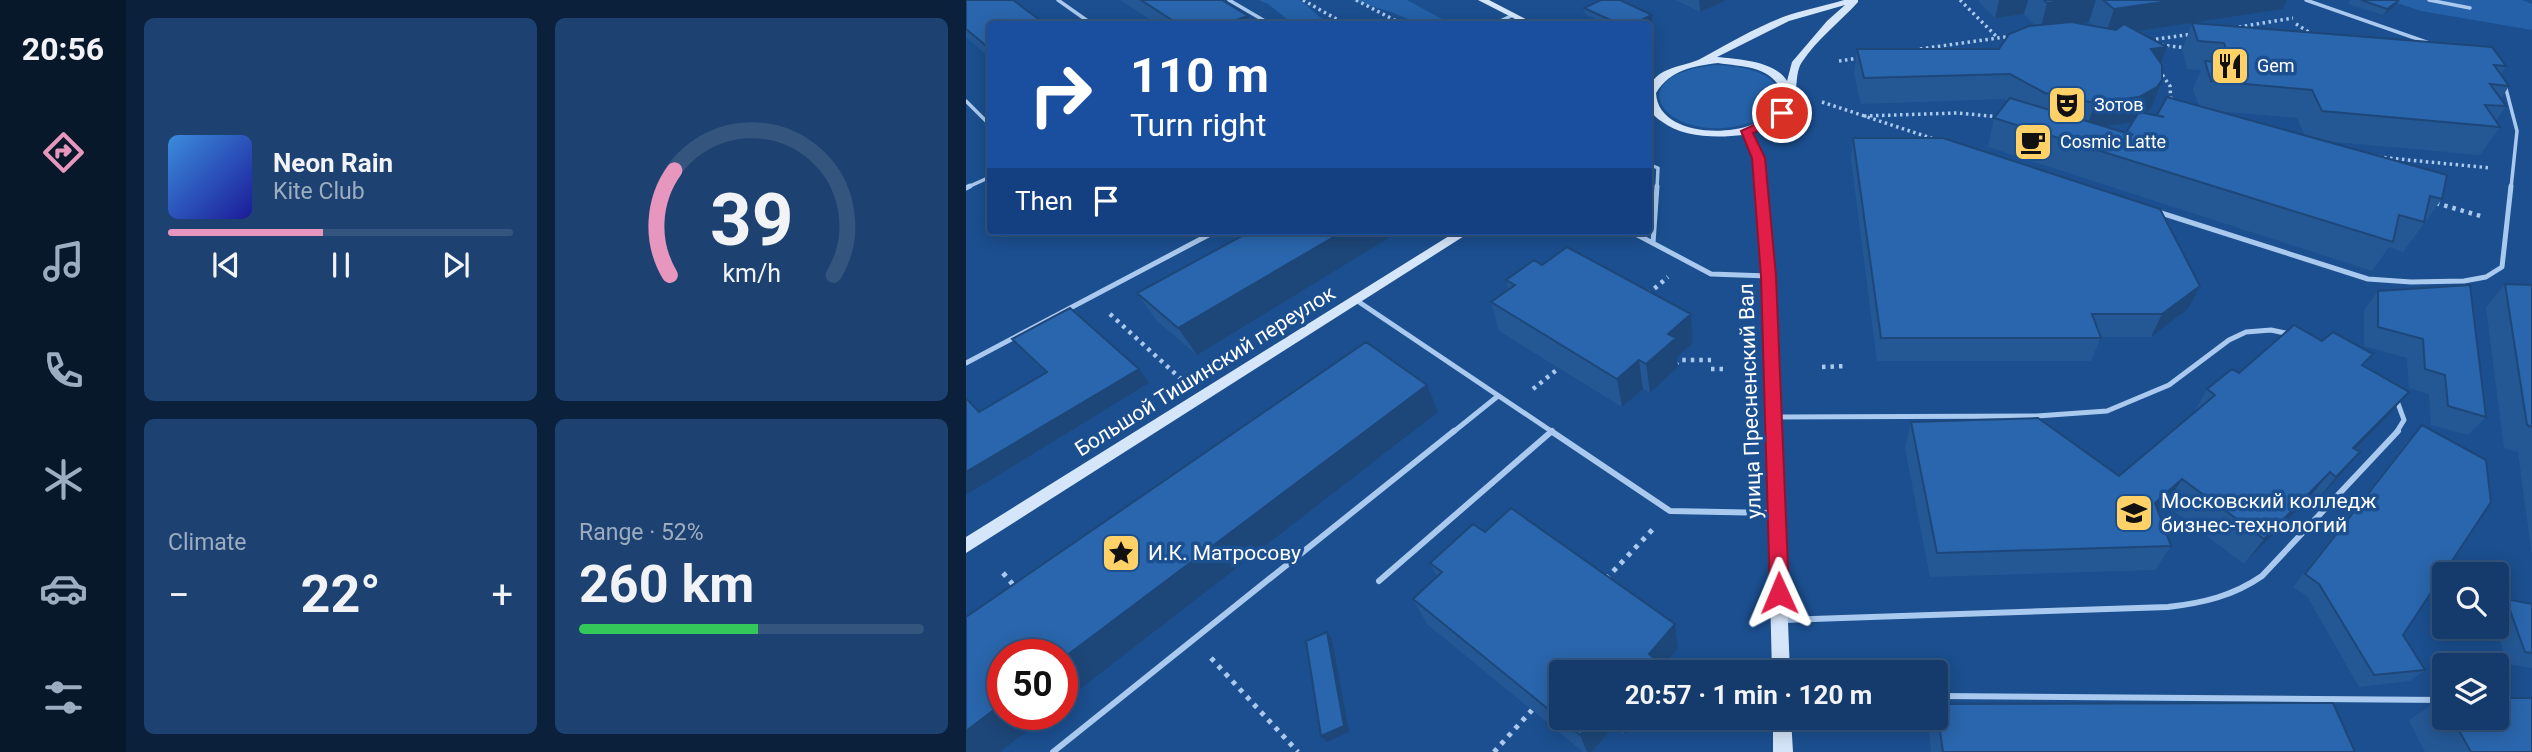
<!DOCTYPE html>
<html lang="en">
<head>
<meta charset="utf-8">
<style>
  :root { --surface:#143b6b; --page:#1d4271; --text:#f1f3f6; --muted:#9dadc1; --line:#33557e; --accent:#e797bd }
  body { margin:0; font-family:Roboto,sans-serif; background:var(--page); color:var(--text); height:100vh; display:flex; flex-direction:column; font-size:26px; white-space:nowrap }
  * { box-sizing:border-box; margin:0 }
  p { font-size:23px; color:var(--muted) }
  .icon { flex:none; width:38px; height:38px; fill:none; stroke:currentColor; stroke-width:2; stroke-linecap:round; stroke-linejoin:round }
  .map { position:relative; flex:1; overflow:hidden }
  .panel { display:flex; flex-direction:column; gap:18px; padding:18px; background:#0b203b; width:840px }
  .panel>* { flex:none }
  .guide { position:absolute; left:21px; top:21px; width:665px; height:214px; border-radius:7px; box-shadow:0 4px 18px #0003,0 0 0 2px var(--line); background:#1a4fa0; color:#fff; overflow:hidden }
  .tools { position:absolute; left:1466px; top:562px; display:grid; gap:14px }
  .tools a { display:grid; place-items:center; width:77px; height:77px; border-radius:7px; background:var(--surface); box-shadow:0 4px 18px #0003,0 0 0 2px var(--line); font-size:35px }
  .speed { position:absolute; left:21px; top:639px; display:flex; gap:14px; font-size:35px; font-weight:700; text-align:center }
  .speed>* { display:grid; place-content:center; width:91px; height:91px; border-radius:50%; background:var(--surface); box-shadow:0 4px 18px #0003,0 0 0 2px var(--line); line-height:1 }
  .speed .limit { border:10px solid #d22; background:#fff; color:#111 }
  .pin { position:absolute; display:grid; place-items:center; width:60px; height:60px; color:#fff; margin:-30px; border:4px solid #fff; border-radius:50%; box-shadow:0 2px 7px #0007 }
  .me { position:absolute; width:77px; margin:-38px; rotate:359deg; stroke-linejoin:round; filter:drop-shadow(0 0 5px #0008) }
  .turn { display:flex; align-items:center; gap:24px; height:147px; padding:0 28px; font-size:32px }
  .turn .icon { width:91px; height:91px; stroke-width:2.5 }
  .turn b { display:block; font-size:49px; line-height:60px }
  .then { display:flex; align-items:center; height:66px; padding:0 28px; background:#0003; gap:14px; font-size:26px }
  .big { font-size:52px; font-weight:700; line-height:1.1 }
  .panel .widget { flex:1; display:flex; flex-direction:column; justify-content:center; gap:10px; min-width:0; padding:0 24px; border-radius:10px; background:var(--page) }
  .panel .dial { align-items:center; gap:0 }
  .dial svg { height:182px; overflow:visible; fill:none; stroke:var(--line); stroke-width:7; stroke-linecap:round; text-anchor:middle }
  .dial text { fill:var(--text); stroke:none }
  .song { display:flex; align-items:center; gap:21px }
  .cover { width:84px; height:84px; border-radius:10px; background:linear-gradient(135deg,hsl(210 70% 55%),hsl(240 70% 35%)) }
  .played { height:7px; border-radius:4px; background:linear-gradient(90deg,var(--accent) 45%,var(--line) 45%) }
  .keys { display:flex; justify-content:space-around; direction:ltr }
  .heat { display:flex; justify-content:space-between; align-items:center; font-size:38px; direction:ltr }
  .charge { height:10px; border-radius:5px; background:linear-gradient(90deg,#34c759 52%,var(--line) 0) }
  .panel .tiles { flex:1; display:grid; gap:18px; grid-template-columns:repeat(2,1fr) }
  .trip { position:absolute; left:583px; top:660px; width:399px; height:70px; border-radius:7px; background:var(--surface); box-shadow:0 4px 18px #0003,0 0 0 2px var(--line); font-weight:700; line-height:70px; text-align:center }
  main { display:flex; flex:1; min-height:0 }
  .tab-bar { display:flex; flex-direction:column; width:126px; justify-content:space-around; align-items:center; background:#08182b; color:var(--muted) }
  .tab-bar .icon { width:49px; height:49px }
  .tab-bar .selected { color:var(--accent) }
  .tab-bar b { font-size:32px; color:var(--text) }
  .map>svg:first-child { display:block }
  .green { fill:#2461a8 }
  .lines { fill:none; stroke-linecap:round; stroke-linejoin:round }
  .path-far2 { stroke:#a9c9ee; stroke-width:3.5; stroke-dasharray:2.5 3.5; stroke-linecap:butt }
  .path-far1 { stroke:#a9c9ee; stroke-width:4.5; stroke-dasharray:3.5 5; stroke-linecap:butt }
  .path { stroke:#a9c9ee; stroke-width:5; stroke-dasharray:4.5 6; stroke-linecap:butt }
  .lane-far2 { stroke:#a9c9ee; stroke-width:3.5 }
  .lane-far1 { stroke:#a9c9ee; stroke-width:5 }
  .lane { stroke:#a9c9ee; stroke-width:6 }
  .secondary { fill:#d6e6fa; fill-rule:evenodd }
  .wall { fill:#245895; fill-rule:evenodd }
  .shaded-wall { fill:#1d4779 }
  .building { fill:#2a66ad; stroke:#1d4779; stroke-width:2 }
  .route { fill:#e11d48; stroke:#92132f; stroke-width:2 }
  .labels { text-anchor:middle; stroke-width:7; stroke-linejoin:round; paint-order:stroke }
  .far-poi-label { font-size:18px; fill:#fff; stroke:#1b4f8f; text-anchor:start }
  .street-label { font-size:21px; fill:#fff; stroke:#1b4f8f }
  .poi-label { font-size:21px; fill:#fff; stroke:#1b4f8f; text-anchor:start }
</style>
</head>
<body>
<main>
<nav class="tab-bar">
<b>20:56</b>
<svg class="icon selected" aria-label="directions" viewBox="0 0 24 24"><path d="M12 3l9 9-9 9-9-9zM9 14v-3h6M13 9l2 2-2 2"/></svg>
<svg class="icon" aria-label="music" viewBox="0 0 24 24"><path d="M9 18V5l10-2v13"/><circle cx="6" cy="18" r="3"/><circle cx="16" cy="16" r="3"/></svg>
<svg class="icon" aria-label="phone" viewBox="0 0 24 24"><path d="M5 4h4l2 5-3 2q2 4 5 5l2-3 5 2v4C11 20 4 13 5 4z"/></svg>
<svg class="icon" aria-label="climate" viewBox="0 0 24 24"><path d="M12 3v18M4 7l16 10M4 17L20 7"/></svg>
<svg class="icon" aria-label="car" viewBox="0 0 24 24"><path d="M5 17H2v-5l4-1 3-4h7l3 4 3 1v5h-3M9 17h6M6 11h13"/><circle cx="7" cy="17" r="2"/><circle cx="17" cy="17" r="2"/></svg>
<svg class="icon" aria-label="filters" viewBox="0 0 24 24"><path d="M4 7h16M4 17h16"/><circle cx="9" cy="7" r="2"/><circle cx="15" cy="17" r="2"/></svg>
</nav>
<section class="panel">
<div class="tiles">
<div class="widget">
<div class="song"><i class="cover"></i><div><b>Neon Rain</b><p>Kite Club</p></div></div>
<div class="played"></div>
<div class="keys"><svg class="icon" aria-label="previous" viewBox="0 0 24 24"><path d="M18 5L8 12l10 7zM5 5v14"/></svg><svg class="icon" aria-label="pause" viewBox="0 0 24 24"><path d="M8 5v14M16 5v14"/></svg><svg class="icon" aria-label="next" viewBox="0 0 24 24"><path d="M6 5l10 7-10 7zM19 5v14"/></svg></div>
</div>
<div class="widget dial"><svg viewBox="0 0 100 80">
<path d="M14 69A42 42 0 1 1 86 69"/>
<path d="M14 69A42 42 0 0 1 16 23" stroke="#e797bd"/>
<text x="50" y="56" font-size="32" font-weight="700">39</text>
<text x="50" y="72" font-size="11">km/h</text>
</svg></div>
<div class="widget"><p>Climate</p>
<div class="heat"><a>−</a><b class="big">22°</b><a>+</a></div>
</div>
<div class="widget"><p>Range · 52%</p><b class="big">260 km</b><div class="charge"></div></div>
</div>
</section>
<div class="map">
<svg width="1566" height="752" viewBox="0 0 1566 752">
  <rect width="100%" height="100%" fill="#1b4f8f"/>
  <!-- green -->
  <path class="green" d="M293,0H334L362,24H327L302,4Z
    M386,0H441L485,24H454L425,12Z
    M1422,0H1556L1566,4V30L1455,11Z
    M751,65C770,66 820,71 811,101C808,113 794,120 783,123C703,148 645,75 751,65Z"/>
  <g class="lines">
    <!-- path-far2 -->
    <path class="path-far2" d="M337,0L379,24
      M390,0L436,24
      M994,0L1031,37
      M1330,24L1346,34
      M1267,28L1327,18
      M1184,40L1227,34
      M1195,45L1221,48
      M954,49L1046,36
      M873,61L893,58
      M1193,70L1204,86L1205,102
      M856,102L968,139
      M898,116L991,113L1035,117
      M1412,157L1525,168"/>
    <!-- path-far1 -->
    <path class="path-far1" d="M1470,203L1518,217
      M682,294L702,277
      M144,314L215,379
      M709,364L715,360H745
      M856,367L881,366
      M745,369H757
      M567,389L593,368"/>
    <!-- path -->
    <path class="path" d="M37,573L50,588
      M640,579L687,529
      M245,658L332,752
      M701,672L732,670
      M528,752L566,710"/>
    <!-- lane-far2 -->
    <path class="lane-far2" d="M92,0L126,24
      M263,0L304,24
      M1340,0L1463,43
      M1463,0L1504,8
      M528,24L547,15
      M1539,85L1551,131L1545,188
      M0,101L24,125
      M682,164L692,168L691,188
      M0,188L24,177"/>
    <!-- lane-far1 -->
    <path class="lane-far1" d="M0,188L4,186
      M1192,212L1402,279L1445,282L1498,281L1520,277L1536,267L1545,186
      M664,231L745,274L802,276
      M687,243L691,186
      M390,300L588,433
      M0,363L250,231
      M1430,398L1438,420L1430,433
      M808,417L1071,416L1141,411L1203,385L1263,340L1280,332L1305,330L1324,334
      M486,433L532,396
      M584,433L586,431"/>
    <!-- lane -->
    <path class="lane" d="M585,431L704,511L806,513
      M413,581L586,431
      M817,620L1202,607C1237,603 1267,596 1296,576L1432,431
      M970,696L1479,700
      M87,752L488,431"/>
    <!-- secondary -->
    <path class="secondary" d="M512,0H523L569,24H559Z
      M878,0H892V2C874,22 851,39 836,62C831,69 831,80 830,89C826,112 807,124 786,132L798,157L808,276L824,672H806L796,276L788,157L777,135C751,138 717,138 695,121C687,116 682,109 682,99C682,65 716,69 736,58C761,44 789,28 817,17C836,10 858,6 878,0ZM879,5L861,21L826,62L821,81C809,61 772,59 751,57L823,21ZM752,63C779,67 805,66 817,93C816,98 814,105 811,108C788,140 692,141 690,93C704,70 727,66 752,63Z
      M491,231H506L0,553V537Z
      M807,718H825L827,752H807Z"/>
  </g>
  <!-- wall -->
  <path class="wall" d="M0,0L24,24V58L0,37Z
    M154,0H256L282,16L285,24H191Z
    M709,0H761L734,12Z
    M1013,0H1321L1317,9L1171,31L1195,63L1186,106L1181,113L1190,115L1233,106L1227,89L1235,70L1221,69L1216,50L1226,23L1540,66L1535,75L1543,86L1535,99L1540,106L1530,121L1534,127L1514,155L1358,141L1476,199L1437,252L1423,247L1406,271L1022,147L1028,118L1042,102L1038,99L895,104L888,74L891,49H1033L1069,25L1058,14L1029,18L1013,2ZM1123,22L1128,26L1115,24ZM1250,111L1331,118L1339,136ZM1167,121L1160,133L1139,127L1164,123Z
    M1384,0H1430L1432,1L1428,7L1417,15L1382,4Z
    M618,8L686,15V22L681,24H640L619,14Z
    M887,138L1222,309L1185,337H1135L1125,361H911L885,160Z
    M285,231L231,355L190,320L171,293Z
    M576,265L725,314L727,343L711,357L712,367L684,393L677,389L656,407L533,331L525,302L542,289L540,280Z
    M1539,284L1566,285V556L1552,452L1538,448L1520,307Z
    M1504,285L1520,417L1502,435L1465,425L1463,394L1443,388L1441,358L1398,346V310L1412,291Z
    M46,339L183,383L0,495V397L13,411L80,373L59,353Z
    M1356,341L1407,354L1398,366L1443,392L1420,418L1390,450L1394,452L1372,478L1349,502L1343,498L1278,564L1200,505L1192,512L1205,546L1189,570L964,577L939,448L945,422L1153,476L1228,413L1241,389L1273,373Z
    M1456,425L1437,635L1459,670L1444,681L1393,687L1341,596L1327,587L1444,438Z
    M519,532L712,648L696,668L697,672H595V718H674L659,735L648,726L626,752H617L461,624L447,599L471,577L464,563Z
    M1540,599L1566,604V668L1542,664L1529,626H1531V605Z
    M1476,698H1479V718H1531L1566,752H1459L1443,720Z
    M970,704L1389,752H965L962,725L964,718H970Z"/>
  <!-- shaded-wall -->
  <path class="shaded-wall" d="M733,0H761L734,12Z
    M1033,0H1062L1058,14L1029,18Z
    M1102,0H1130L1123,22L1074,30L1081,3Z
    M1210,0H1321L1317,9L1139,36L1148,9Z
    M1432,1L1428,7L1417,15L1421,9Z
    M686,15V22L681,24H666Z
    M282,16L285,24H258Z
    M1201,47L1191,72L1185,49Z
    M1196,80L1186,106L1182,112L1164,123L1120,129L1129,103Z
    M378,231H434L231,355L212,328Z
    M1234,286L1222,309L1185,337L1196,314Z
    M725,314L727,343L711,357L712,367L684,393L680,364L702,334Z
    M673,360L677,389L656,407L651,379Z
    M173,369L183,383L0,495V472Z
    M461,385L472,412L96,703V659Z
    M1443,392L1420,418L1366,474L1387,448Z
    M1394,452L1372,478L1349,502L1370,477Z
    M1364,472L1343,498L1278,564L1298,539Z
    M1216,479L1200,505L1173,528L1189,503Z
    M709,624L712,648L696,668L697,672H687L683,654Z
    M361,632L366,639L383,732L361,742L355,736Z
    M37,703V714H83L34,752H0V731Z
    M630,718H645L648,726L626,752H621L614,735Z
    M654,718H674L659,735Z"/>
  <!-- building -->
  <path class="building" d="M0,0H47L79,24H24V49L0,29Z
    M175,0H256L282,16L258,24H212Z
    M635,0H654L686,15L666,24H653L618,8Z
    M1078,0H1102L1081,3Z
    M1137,0H1210L1148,9Z
    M1395,0H1430L1432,1L1421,9Z
    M1105,22L1150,30L1158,24L1201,47L1185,49L1196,65V80L1191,87L1173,97L1129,103L1079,93L1044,74L898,78L891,49H1033L1043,34L1063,26Z
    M1226,23L1526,47L1540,66L1528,65L1543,86L1524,84L1540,106L1519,105L1534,127L1356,111L1346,90L1245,81L1239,61L1265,63L1258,43L1232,41Z
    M1201,97L1481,175L1476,199L1464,196L1458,222L1433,215L1427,242L1028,118L1044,98L1167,135L1161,131L1173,112L1198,117L1191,115Z
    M887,138H977L1194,209L1234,286L1196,314H1126L1135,338H915Z
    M285,231H378L212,328L171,293Z
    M601,247L725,314L702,334L710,338L680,364L673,360L651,379L525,302L549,285L540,280L568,260L576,265Z
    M1539,284L1566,285V427L1561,425Z
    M1504,285L1520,417L1482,406L1479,375L1459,369L1457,339L1412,327V291Z
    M104,308L173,369L0,472V398L13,412L81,372L46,339Z
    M1328,325L1356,341L1367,332L1407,354L1396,365L1443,392L1387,448L1394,452L1370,477L1364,472L1298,539L1216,479L1189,503L1205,546L971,553L945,422L1072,418L1153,476L1249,395L1241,389L1266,369L1273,373Z
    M400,342L461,385L96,659V654H37V703L0,731V617Z
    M1456,425L1520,460L1525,502L1437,635L1459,670L1408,675L1353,584L1339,574Z
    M545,508L709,624L683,654L695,663L688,672H595V718H630L614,735L447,599L476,572L464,563L507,524L519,532Z
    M1540,599L1566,604V653L1559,652Z
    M361,632L378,726L355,736L340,641Z
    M1531,698H1566V752H1505L1486,718H1531Z
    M1367,703L1389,752H977L970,704Z"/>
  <!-- route -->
  <path class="route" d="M812,110L822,113L812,123L787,133L799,158L810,276L823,593L820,599L813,602L806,599L804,593L795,276L786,158L775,131L803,118Z"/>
  <!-- icons -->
  <defs>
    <symbol id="restaurant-square" viewBox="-11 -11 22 22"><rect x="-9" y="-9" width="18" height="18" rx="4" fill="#ffd166" stroke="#1b4f8f"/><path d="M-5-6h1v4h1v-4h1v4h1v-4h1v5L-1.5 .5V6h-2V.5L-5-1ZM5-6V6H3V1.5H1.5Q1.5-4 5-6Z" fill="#111"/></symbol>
    <symbol id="theatre-square" viewBox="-11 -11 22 22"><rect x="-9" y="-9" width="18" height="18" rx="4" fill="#ffd166" stroke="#1b4f8f"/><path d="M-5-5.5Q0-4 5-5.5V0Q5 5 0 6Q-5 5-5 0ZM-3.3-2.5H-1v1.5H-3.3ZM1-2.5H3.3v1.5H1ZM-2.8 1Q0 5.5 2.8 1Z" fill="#111"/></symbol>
    <symbol id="cafe-square" viewBox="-11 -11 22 22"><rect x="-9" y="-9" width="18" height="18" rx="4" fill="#ffd166" stroke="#1b4f8f"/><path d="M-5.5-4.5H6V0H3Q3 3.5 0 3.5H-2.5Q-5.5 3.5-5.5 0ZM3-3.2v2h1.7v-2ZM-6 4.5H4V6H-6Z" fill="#111"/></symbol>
    <symbol id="university-square" viewBox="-11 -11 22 22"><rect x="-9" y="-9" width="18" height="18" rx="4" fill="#ffd166" stroke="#1b4f8f"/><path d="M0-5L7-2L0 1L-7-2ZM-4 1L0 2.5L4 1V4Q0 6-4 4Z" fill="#111"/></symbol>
    <symbol id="sight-square" viewBox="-11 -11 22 22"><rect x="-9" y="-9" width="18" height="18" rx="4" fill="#ffd166" stroke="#1b4f8f"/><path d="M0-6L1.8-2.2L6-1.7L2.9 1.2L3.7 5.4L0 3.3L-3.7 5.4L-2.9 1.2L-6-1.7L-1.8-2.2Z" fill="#111"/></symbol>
  </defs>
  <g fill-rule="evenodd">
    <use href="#restaurant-square" x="1242" y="44" width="44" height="44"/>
    <use href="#theatre-square" x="1079" y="83" width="44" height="44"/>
    <use href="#cafe-square" x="1045" y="120" width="44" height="44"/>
    <use href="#university-square" x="1146" y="491" width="44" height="44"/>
    <use href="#sight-square" x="133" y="531" width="44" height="44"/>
  </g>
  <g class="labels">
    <!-- far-poi labels -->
    <g class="far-poi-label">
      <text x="1291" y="72">Gem</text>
      <text x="1128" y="111">Зотов</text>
      <text x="1094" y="148">Cosmic Latte</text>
    </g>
    <!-- street labels -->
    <g class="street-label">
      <text transform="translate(239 371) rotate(-32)" y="7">Большой Тишинский переулок</text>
      <text transform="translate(784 401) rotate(-92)" y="7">улица Пресненский Вал</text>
    </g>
    <!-- poi labels -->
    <g class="poi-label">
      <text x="1195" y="508">Московский колледж<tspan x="1195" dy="24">бизнес-технологий</tspan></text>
      <text x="182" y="560">И.К. Матросову</text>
    </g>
  </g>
</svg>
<div class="tools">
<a><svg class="icon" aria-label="search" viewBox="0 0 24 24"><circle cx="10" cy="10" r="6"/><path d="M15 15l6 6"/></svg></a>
<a><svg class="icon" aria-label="layers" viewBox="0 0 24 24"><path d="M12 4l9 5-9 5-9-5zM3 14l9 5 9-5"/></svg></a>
</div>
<div class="speed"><div class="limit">50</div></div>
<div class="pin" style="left:816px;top:113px;background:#d93025"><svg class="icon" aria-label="arrive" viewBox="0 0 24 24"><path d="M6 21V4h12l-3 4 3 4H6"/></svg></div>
<svg class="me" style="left:813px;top:593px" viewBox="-20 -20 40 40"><path d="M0-17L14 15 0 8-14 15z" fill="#e11d48" stroke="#fff" stroke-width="4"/></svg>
<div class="trip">20:57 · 1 min · 120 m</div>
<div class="guide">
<div class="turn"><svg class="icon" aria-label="right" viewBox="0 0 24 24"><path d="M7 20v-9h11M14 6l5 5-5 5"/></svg><div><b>110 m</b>Turn right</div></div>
<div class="then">Then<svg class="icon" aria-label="arrive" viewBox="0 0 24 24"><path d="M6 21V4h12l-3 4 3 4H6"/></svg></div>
</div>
</div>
</main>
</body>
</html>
